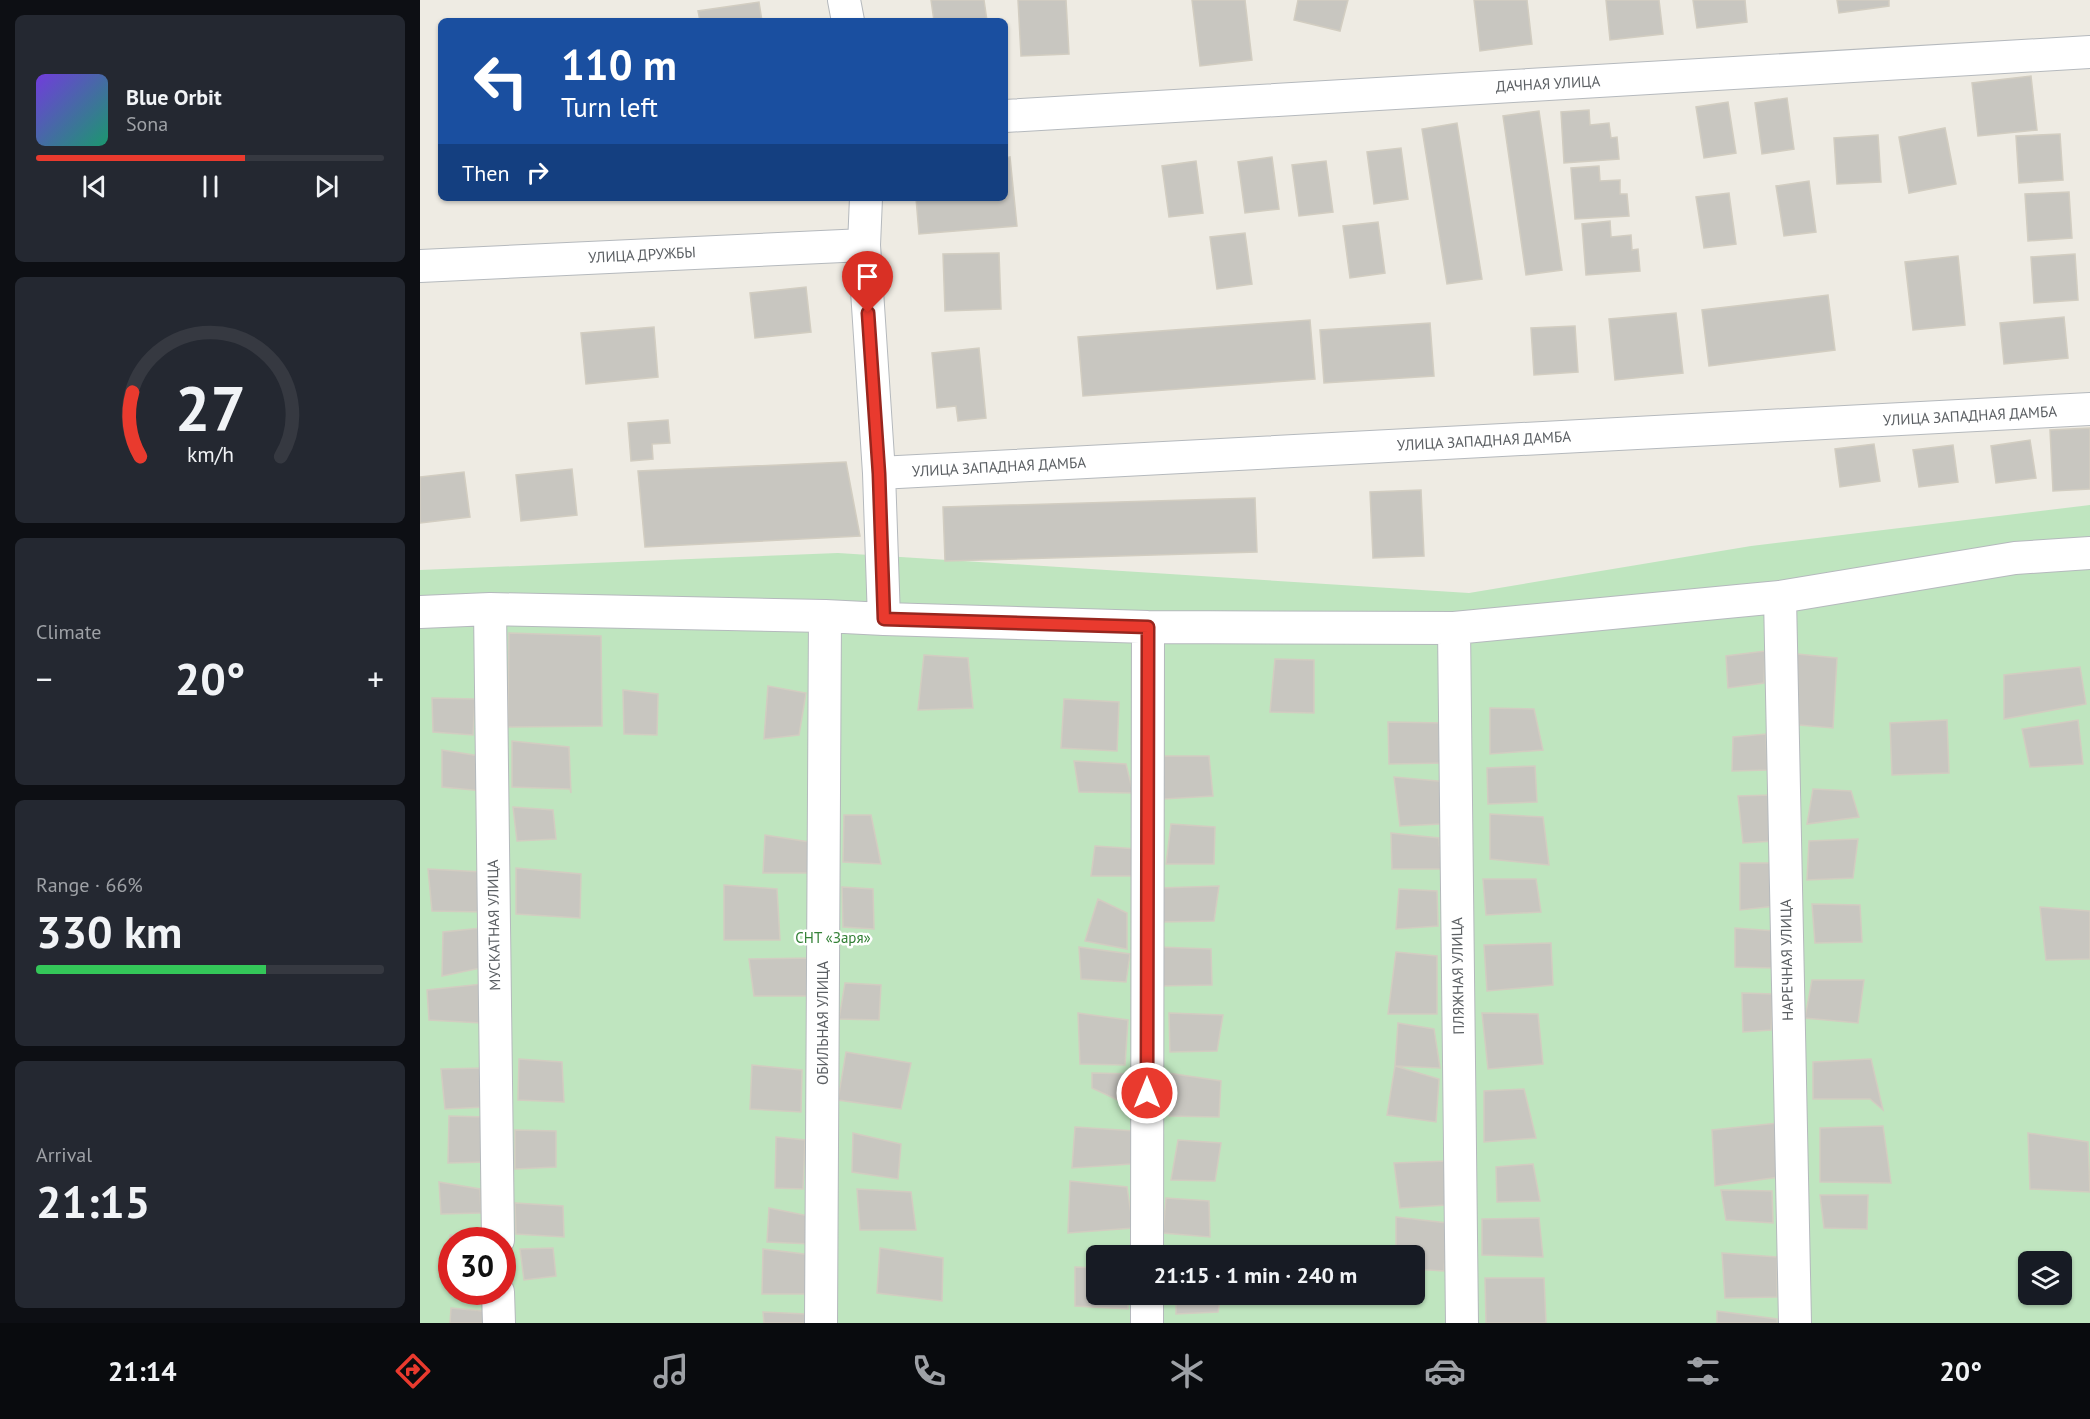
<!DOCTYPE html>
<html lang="en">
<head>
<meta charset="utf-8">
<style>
  :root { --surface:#171b24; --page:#242831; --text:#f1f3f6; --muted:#9ea1a6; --line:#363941; --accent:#e93a2e }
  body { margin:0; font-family:"PT Sans",sans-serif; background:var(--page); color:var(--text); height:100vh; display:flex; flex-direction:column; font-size:22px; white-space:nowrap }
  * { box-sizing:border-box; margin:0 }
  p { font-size:20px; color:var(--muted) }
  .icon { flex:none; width:33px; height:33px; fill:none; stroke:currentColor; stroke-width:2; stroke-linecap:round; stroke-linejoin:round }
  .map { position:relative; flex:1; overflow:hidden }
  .drawer { display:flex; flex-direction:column; gap:15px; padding:15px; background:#0d0f14; width:420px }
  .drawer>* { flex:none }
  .hud { position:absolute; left:18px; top:18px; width:570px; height:183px; border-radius:9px; box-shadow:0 2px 4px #0004; background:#1a4fa0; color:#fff; overflow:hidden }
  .tools { position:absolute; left:1598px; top:1251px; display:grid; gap:12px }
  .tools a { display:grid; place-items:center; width:54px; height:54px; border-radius:9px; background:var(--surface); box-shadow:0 2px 4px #0004; font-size:30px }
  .speed { position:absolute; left:18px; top:1227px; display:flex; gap:12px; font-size:30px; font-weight:700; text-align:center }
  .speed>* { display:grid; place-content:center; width:78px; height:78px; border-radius:50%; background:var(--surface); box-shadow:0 2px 4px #0004; line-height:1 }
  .speed .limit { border:9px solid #d22; background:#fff; color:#111 }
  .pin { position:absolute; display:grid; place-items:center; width:51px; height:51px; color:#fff; margin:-62px -26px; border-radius:50% 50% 50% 0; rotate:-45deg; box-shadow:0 0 6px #0007 }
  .pin .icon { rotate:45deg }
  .me { position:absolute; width:66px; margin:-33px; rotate:0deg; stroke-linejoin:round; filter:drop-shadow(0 0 4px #0008) }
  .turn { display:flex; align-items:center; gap:21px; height:126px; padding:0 24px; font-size:27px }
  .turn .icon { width:78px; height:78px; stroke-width:2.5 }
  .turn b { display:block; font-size:42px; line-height:51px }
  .then { display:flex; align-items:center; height:57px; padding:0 24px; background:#0003; gap:12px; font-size:22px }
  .big { font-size:45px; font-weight:700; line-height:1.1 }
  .drawer .card { flex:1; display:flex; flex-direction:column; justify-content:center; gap:9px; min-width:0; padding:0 21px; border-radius:9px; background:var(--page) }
  .drawer .dial { align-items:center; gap:0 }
  .dial svg { height:156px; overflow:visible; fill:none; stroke:var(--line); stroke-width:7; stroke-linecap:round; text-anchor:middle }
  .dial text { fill:var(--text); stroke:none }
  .song { display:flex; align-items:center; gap:18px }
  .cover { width:72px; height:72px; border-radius:9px; background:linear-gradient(135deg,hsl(260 70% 55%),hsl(160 70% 35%)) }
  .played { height:6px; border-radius:3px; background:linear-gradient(90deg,var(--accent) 60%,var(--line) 60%) }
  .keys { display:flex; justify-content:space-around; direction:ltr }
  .heat { display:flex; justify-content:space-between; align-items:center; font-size:33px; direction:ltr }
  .charge { height:9px; border-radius:4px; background:linear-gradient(90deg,#34c759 66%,var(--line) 0) }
  .trip { position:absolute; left:666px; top:1245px; width:339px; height:60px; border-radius:9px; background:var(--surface); box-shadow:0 2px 4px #0004; font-weight:700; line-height:60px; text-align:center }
  .menu { display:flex; height:96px; justify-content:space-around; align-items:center; background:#090b0e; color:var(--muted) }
  .menu .icon { width:42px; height:42px }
  .menu .on { color:var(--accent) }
  .menu b { font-size:27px; color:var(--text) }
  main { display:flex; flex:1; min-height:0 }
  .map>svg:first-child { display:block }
  .green { fill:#bfe5bf; fill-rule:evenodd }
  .building { fill:#c8c6c0; stroke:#d2cdc1; stroke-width:1.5 }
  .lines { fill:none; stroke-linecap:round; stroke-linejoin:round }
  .street-casing { stroke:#b5b9bd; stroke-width:34 }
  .street { stroke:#fff; stroke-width:32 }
  .route-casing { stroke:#97261e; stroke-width:15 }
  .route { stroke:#e93a2e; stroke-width:10 }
  .labels { text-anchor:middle; stroke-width:5; stroke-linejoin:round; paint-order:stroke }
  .street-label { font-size:15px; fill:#5b5f63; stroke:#fff }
  .park-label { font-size:15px; fill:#348137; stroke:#fff }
</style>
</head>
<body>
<main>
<section class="drawer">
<div class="card">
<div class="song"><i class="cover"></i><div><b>Blue Orbit</b><p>Sona</p></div></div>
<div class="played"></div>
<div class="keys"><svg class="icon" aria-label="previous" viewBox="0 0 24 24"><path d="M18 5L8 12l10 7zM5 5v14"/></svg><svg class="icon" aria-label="pause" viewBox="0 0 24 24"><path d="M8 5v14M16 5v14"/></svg><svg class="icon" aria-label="next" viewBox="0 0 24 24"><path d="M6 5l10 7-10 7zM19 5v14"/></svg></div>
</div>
<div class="card dial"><svg viewBox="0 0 100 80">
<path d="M14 69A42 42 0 1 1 86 69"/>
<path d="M14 69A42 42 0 0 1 10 36" stroke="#e93a2e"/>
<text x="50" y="56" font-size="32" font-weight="700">27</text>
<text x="50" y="72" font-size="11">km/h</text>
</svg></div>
<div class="card"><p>Climate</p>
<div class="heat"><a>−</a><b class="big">20°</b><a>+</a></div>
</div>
<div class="card"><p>Range · 66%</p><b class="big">330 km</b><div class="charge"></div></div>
<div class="card"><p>Arrival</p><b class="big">21:15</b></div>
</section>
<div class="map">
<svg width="1670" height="1323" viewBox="0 0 1670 1323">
  <rect width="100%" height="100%" fill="#eeebe3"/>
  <!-- green -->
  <path class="green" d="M1670,505V1323H0V570L418,553L1049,593L1331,546ZM32,1240H82V1292H32ZM676,1256H994V1294H676ZM1608,1262H1641V1294H1608Z"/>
  <!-- building -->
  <path class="building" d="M511,0H564L567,21H514Z
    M598,0H646L649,54L601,56Z
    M772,0H825L832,60L780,66Z
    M878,0H928L920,31L874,20Z
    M1054,0H1107L1112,44L1060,51Z
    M1186,0H1239L1243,34L1190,40Z
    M1273,0H1325L1327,22L1277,28Z
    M1417,0H1469V6L1419,13Z
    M339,2L342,21H280L278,11Z
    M1611,76L1617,130L1558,136L1552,83Z
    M1367,98L1374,149L1342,154L1335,103Z
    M1308,102L1316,153L1284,158L1276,107Z
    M1169,110L1170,125L1189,123L1191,138L1197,137L1199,159L1144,163L1141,112Z
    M1119,111L1142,270L1106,275L1083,116Z
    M1037,123L1062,279L1027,284L1002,129Z
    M1525,128L1536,184L1489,193L1479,137Z
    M1640,134L1643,180L1599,183L1596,136Z
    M1458,135L1461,182L1417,184L1414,138Z
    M981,148L988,199L954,204L947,152Z
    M590,157L597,226L499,234L496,198H585V158Z
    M852,157L859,209L825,213L818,162Z
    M776,161L783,213L749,217L742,166Z
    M906,161L913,212L879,216L872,165Z
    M1179,166L1180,181L1200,180V194H1207L1209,216L1155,219L1151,168Z
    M1389,181L1396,232L1364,236L1356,186Z
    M1649,192L1652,238L1608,241L1605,194Z
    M1309,193L1316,244L1284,248L1276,197Z
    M1190,221L1191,237L1211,235L1212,250L1218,249L1220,271L1166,275L1162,224Z
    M958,222L965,273L930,278L923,226Z
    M825,233L832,284L797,289L790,237Z
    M579,253L581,309L525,311L523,254Z
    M1655,254L1658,300L1614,303L1611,257Z
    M1538,256L1545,325L1493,330L1485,262Z
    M386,287L391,332L335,338L330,293Z
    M1408,295L1415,350L1289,366L1282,310Z
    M1256,313L1263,373L1195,380L1189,319Z
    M1644,317L1648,358L1584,364L1580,323Z
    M890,320L895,379L663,396L658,337Z
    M1010,323L1014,376L904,383L900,330Z
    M1155,326L1158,372L1114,375L1111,328Z
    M234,327L238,377L166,384L161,333Z
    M559,348L566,418L538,421L536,406L517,408L512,353Z
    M248,420L250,443L232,444L233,459L211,461L208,423Z
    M1670,428V489L1633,491L1630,430Z
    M1610,440L1616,478L1576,483L1571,446Z
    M1454,444L1460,481L1420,487L1415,449Z
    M1533,445L1538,482L1499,487L1493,450Z
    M426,462L440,536L225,547L218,471Z
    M152,469L157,515L101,521L96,475Z
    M44,472L50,517L0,523V477Z
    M1001,490L1004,556L953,558L950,492Z
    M835,498L837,552L525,561L523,507Z
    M89,633L181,636L182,726L88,727Z
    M1345,651L1344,683L1308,688L1306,656Z
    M1377,654L1417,658L1413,728L1379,725Z
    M504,655L548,658L553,708L498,710Z
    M855,659L894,660V713L850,712Z
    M1660,667L1666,704L1584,719V675Z
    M348,686L386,693L379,735L344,739Z
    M203,690L238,694L237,735L204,734Z
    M12,698L55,699L53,735L13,732Z
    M644,699L699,702L697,751L641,748Z
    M1070,708L1114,709L1123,750L1070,754Z
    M1527,720L1529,773L1472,775L1470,723Z
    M1658,720L1663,764L1610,767L1602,729Z
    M968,722L1024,723L1028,763L969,764Z
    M1346,734L1347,770L1312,771L1313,737Z
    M92,741L149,747L151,793L150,789L92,787Z
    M22,750L66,757L63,791L22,787Z
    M744,756H789L793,796L743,799Z
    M654,761L706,764L713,793L659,792Z
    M1115,766L1117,802L1068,804L1067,768Z
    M974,777L1028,782L1021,824L980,826Z
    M1393,789L1431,791L1439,817L1387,824Z
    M1353,795L1354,841L1323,843L1318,796Z
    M93,807L133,810L136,839L97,841Z
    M1070,814L1123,817L1129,865L1070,859Z
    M424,815H451L461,864L423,862Z
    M751,824L795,827L794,864H746Z
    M971,833L1019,838L1021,869H972Z
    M345,835L389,842V873H343Z
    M1438,839L1433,878L1387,880L1389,841Z
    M675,846L718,849L714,876H671Z
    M1320,863H1354L1356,906L1320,910Z
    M96,868L161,874L160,918L96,914Z
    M8,869L63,872L65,912L12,911Z
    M1063,879H1116L1121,912L1066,915Z
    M304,885L357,889L360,940H304Z
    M799,886L794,921L741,922L740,888Z
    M422,887L453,889L454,929L423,927Z
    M979,889L1017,891L1018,926L976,929Z
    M678,899L707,913V949L665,941Z
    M1392,904L1440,905L1442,942L1395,943Z
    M1620,907L1670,911V959L1626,960Z
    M61,928V968L22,976L23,932Z
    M1315,928L1355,931V968L1315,967Z
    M1131,943L1133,985L1067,991L1064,945Z
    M659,947L710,954L706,982L661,979Z
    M738,947L791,949L792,985L737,986Z
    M976,952L1017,956V1014H968Z
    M394,958L393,996H334L329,959Z
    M1392,980H1444L1438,1023L1385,1018Z
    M425,983L461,985L459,1020L419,1019Z
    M62,984L61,1023L9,1020L7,990Z
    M1322,993L1353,994L1351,1030L1323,1032Z
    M658,1013L708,1020L705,1065L660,1064Z
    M749,1013L803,1015L797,1051L750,1052Z
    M1062,1013L1118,1014L1123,1064L1068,1069Z
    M978,1023L1014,1029L1020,1068L975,1066Z
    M426,1052L491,1063L481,1109L418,1100Z
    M99,1059L142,1062L144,1102L98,1100Z
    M1451,1059L1463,1110L1450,1099H1393V1062Z
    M332,1065L382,1070L381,1112L330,1109Z
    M975,1066L1019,1079L1016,1122L967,1115Z
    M64,1068L65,1107L25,1109L21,1069Z
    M672,1073L714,1074L717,1109L672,1088Z
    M748,1073L801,1081L799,1117L749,1116Z
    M1104,1089L1116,1138L1064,1142V1091Z
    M29,1116L66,1117L67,1162L28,1163Z
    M1358,1123L1359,1177L1295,1186L1292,1130Z
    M1463,1126L1471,1183L1400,1182V1128Z
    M655,1127L715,1131L711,1164L652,1168Z
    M95,1130L136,1131V1167L95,1169Z
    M433,1133L481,1144L478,1179L432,1172Z
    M1608,1133L1668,1142L1670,1192L1610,1189Z
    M356,1137L385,1140L383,1189L355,1188Z
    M758,1140L801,1143L795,1181L751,1180Z
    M1028,1161L1027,1205L980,1208L974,1163Z
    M1113,1164L1120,1201L1077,1202L1076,1167Z
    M650,1181L707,1187L713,1228L648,1233Z
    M19,1182L60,1189L61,1213L21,1214Z
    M437,1189L491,1192L496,1230H440Z
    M1301,1190L1352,1191L1353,1223L1306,1220Z
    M1400,1195H1448L1447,1229L1404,1228Z
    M746,1198L789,1201L790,1237L743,1233Z
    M95,1203L143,1206L144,1237L96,1234Z
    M349,1208L394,1217L391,1244L347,1242Z
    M976,1217L1027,1223L1024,1271L994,1269V1256H976Z
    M1119,1218L1123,1257L1062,1255V1219Z
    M30,1235L66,1238L65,1240H32V1272H28Z
    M133,1248L136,1276L104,1280L100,1249Z
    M460,1248L523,1258L522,1301L457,1293Z
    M343,1249L392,1255L388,1294H342Z
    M1302,1253L1357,1257V1297L1305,1298Z
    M655,1267L676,1268V1294H708V1309L655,1306Z
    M1065,1278H1124L1126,1323H1066Z
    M756,1294H801L798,1312L756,1314Z
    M31,1308L63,1311L64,1323H30Z
    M1297,1311L1357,1319V1323H1297Z
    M343,1312L385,1314V1323H344Z"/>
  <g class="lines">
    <defs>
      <path id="street" d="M424,0L428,21
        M585,116L1670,52
        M446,198L444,245L459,473L464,619
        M0,266L444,245
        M459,473L1670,409
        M1360,597L1375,1323
        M70,609L78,1240
        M0,612L70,609L405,616L464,619L728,627L1034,628L1360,597L1595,558L1670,553
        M1034,628L1042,1323
        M727,1256L728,627
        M78,1292L79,1323
        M401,1323L405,616
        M727,1323V1294"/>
    </defs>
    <!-- street casing -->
    <use href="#street" class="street-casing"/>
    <!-- street -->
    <use href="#street" class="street"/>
  </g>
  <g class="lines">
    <defs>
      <path id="route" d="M448,313L459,474L464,619L728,627L727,1093"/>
    </defs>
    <!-- route casing -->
    <use href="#route" class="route-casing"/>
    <!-- route -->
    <use href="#route" class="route"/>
  </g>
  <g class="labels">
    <!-- street labels -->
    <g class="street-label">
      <text transform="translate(1128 84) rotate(-3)" y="5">ДАЧНАЯ УЛИЦА</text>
      <text transform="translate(222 255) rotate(-3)" y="5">УЛИЦА ДРУЖБЫ</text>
      <text transform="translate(1550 416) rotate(-3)" y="5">УЛИЦА ЗАПАДНАЯ ДАМБА</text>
      <text transform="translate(1064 441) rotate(-3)" y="5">УЛИЦА ЗАПАДНАЯ ДАМБА</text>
      <text transform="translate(579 467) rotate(-3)" y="5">УЛИЦА ЗАПАДНАЯ ДАМБА</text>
      <text transform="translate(74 925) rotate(-91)" y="5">МУСКАТНАЯ УЛИЦА</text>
      <text transform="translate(1367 960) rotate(-91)" y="5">НАРЕЧНАЯ УЛИЦА</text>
      <text transform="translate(1038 976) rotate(-91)" y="5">ПЛЯЖНАЯ УЛИЦА</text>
      <text transform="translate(403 1023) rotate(-90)" y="5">ОБИЛЬНАЯ УЛИЦА</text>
    </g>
    <!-- park labels -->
    <g class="park-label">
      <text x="413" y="943">СНТ «Заря»</text>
    </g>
  </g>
</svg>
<div class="tools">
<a><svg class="icon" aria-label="layers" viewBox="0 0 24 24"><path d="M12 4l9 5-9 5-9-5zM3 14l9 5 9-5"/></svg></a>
</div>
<div class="speed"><div class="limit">30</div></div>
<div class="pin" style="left:448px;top:313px;background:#d93025"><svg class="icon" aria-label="arrive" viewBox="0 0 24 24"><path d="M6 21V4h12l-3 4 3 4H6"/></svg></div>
<svg class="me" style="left:727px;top:1093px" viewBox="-20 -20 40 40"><circle r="17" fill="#e93a2e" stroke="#fff" stroke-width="3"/><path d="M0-11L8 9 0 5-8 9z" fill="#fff"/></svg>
<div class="trip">21:15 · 1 min · 240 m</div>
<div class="hud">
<div class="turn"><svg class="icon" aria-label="left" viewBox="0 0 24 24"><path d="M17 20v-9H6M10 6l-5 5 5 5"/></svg><div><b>110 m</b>Turn left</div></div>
<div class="then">Then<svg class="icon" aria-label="right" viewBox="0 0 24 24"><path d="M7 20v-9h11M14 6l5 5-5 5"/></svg></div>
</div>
</div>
</main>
<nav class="menu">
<b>21:14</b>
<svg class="icon on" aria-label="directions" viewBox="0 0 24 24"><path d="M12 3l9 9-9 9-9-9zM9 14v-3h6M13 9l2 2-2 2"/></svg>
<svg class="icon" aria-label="music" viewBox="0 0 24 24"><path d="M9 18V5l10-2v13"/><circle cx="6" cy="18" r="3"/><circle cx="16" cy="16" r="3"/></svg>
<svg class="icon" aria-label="phone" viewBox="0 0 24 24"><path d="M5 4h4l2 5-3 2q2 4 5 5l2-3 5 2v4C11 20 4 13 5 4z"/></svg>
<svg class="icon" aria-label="climate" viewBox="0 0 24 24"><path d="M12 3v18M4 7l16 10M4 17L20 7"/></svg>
<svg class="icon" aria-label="car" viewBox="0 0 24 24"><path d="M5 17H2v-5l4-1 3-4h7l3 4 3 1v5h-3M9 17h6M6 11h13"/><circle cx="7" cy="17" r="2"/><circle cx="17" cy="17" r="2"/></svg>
<svg class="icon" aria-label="filters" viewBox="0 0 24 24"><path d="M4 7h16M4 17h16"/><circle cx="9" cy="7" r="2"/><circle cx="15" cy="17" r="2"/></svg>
<b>20°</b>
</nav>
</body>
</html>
